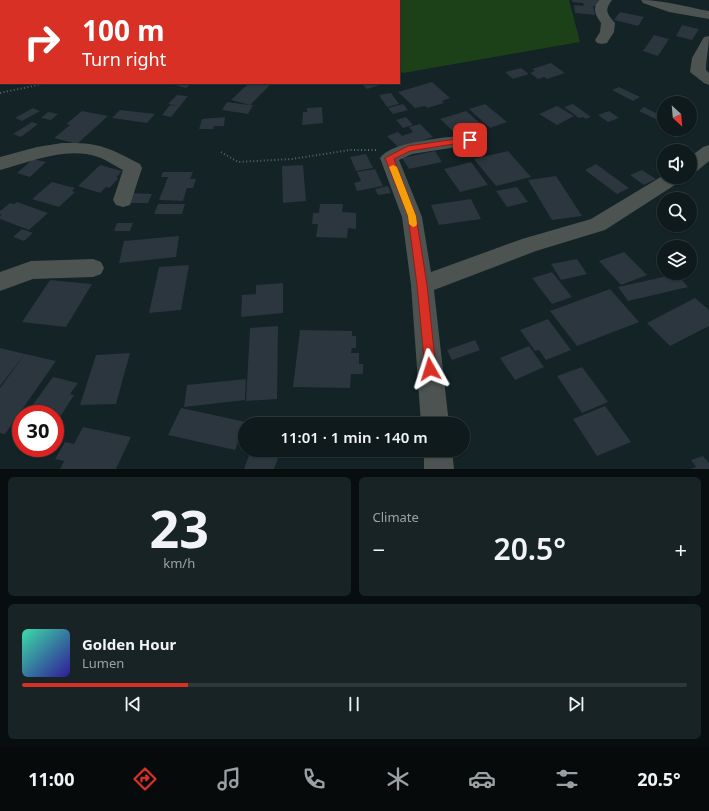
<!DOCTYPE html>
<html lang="en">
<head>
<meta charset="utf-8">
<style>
  :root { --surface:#0e1a1c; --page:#172325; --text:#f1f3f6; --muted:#9ba1a3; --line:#2e383b; --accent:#d93025 }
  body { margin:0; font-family:"Noto Sans",sans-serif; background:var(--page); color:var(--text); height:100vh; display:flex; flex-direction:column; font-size:15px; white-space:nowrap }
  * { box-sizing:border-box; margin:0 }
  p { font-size:13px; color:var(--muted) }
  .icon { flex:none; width:22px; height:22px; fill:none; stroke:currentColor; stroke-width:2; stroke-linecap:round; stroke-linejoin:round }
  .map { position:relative; height:469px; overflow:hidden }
  .drawer { display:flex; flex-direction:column; gap:8px; padding:8px; background:#080e0f; flex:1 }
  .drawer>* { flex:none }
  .banner { position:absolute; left:0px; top:0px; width:400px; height:84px; box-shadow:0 1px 3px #0004,0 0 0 1px var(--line); background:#d93025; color:#fff; overflow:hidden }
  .needle { width:26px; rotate:154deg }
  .buttons { position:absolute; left:657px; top:96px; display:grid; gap:8px }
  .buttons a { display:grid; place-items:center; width:40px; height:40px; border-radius:50%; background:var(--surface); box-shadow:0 1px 3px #0004,0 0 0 1px var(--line); font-size:20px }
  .speed { position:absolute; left:12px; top:405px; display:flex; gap:8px; font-size:20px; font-weight:700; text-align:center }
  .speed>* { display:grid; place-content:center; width:52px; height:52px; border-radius:50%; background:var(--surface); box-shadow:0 1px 3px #0004,0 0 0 1px var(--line); line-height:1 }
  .speed .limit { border:6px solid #d22; background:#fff; color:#111 }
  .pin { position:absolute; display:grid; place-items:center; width:34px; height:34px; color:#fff; margin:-17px; border-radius:8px; box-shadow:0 2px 6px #0006 }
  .me { position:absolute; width:44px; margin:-22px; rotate:354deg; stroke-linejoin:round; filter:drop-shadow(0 0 3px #0008) }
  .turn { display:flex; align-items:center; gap:14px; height:84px; padding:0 16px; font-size:18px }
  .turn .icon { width:52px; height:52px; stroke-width:2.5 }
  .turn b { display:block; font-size:28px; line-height:34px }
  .big { font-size:30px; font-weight:600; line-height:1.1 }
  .drawer .widget { flex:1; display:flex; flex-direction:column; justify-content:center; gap:6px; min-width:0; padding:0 14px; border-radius:6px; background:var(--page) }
  .drawer .dial { align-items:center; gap:0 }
  .dial b { font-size:52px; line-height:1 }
  .song { display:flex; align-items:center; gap:12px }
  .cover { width:48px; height:48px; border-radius:6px; background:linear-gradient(135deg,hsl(160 70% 55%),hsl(250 70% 35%)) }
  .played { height:4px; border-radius:2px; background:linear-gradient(90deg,var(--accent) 25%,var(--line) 25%) }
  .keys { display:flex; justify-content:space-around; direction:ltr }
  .heat { display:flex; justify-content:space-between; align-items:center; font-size:22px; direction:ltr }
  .drawer .tiles { flex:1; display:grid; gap:8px; grid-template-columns:1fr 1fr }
  .widget:last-child { grid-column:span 2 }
  .trip { position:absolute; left:238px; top:417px; width:232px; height:40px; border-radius:20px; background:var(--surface); box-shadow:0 1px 3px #0004,0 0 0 1px var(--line); font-weight:600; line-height:40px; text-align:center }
  .dock { display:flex; height:64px; justify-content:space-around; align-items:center; background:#060a0b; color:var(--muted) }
  .dock .icon { width:28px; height:28px }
  .dock .selected { color:var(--accent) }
  .dock b { font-size:18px; color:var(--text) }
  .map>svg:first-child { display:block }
  .green { fill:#1c4118 }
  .building { fill:#2b363f }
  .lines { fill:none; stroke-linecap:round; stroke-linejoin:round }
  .path { stroke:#586669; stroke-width:2; stroke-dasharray:1 2.5; stroke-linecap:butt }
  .street { fill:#4c5351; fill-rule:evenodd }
  .route { fill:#d93025; stroke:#8d1f18 }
  .slow { fill:#f59e0b }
</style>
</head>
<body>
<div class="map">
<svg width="709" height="469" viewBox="0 0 709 469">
  <rect width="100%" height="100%" fill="#132326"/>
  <!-- green -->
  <path class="green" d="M15,0H569L580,42L403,73L399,70V1Z"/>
  <!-- building -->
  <path class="building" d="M572,0H598L600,7L593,6L595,15L575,13L574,5L584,6L583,3L572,2Z
    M620,12L644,17L638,26L614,20Z
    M682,25L699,29L692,40L676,36Z
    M654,35L669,39L658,56L643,51Z
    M551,63L565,73L547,79L544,77L538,79L530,73L535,71L532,69Z
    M521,68L529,74L513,79L505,72Z
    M432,82L450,98L442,101L444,103L427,108L425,106L415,108L398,92Z
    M167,83H192L186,88Z
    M249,83H272L250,105L231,100Z
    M361,83H387L367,89Z
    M619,87L640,97L633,101L612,90Z
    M391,93L399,104L387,107L379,95Z
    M177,95L188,96L180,106L168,104Z
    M227,102L249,105H253L248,114L222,110Z
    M403,104L408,110L393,114L388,108Z
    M485,104L507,122L490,128L469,109Z
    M573,104L591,117L586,119L583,117L579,118L564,107Z
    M170,105L180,106L171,117L162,115Z
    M557,106L574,116L557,125L539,114Z
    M322,107L323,123L302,125L303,112H307V108Z
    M644,107L664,117V123L639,111Z
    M33,108L40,111L22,121L15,118Z
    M120,110L155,114L147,123L112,118Z
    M82,111L108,116L77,144L54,138L70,125L66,124Z
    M466,111L481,124L455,133L440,119Z
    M609,111L619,118L608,122L598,115Z
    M48,112L58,114L51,120L41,118Z
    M225,117L224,126H214L213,129H199L202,119Z
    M406,117L413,125L403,128L396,120Z
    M32,122L38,124L21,137L13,134Z
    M420,124L433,137L399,148L387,136L398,132L402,136L413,132L409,127Z
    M676,129H687L689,130L676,138L668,133Z
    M435,151L442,162L409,169L402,158Z
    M508,151L531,177L496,186L474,159Z
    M366,154L373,168L356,171L350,157Z
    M33,159L46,162L30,177L17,173Z
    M471,162L488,185L460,192L444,169Z
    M596,164L629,188L617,194L585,170Z
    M100,165L122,171L116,178H119L109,188L106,187L100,193L78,186Z
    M303,165L306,201L283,203L282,166Z
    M375,169L383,186L357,191L354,183L361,181L357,172Z
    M642,170L656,179L644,185L630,175Z
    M163,172H193L190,179H196L193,188H187L183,201L159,200L168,177H161Z
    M556,176L582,216L552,220L528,180Z
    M52,182L75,188L72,191L75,192L59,207L32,199Z
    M388,186L391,193L378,195L375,189Z
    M517,187L528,202L507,207L496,191Z
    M130,193L152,194L148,203H126Z
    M471,199L481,219L439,225L431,205Z
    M17,202L48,213L29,230L0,219V216L2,214H0V211L10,203L14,204Z
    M158,204H185L182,214H154Z
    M320,204H343L342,212L356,213V229L348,228L347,238L316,237L318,224H312L313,213H319Z
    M117,223H133L130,231H114Z
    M22,229L33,233L24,241L13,237Z
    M179,236L176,257L119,263L124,241Z
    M624,252L647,275L621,285L599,261Z
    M577,259L587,274L561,280L551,264Z
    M189,265L181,310L149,313L159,267Z
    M552,272L572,297L552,304L532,278Z
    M677,274L688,287L628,301L618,287Z
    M50,280L92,284L66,327L22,322Z
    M283,283V313L241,317L242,295L256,294V285Z
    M610,289L639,322L577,346L550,311Z
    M695,298L709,310V326L670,346L647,323Z
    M548,319L571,350L546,360L539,350L535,351L520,330Z
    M278,326L277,399L246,401L250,328Z
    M300,330L352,331V336H356V348H352L351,353H359V364H363V374H351L350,388L293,387Z
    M475,340L480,350L452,360L447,350Z
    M529,346L544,367L515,380L500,358Z
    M0,348L25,354L0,386Z
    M130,353L116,404L80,405L96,355Z
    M25,354L56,361L5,434L0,433V388Z
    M582,367L608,402L582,413L557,376Z
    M53,377L78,383L70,394L74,395L55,425V414H26Z
    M246,379L245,400L184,407L187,385Z
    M605,406L631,442L597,456L573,419Z
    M181,408L246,422L235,450L168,435Z
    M83,427L131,437L116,469H60L64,461L55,459L65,442L74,444Z
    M251,450H268L280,453L274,469H244Z
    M327,450H364V452H327Z
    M703,456L709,463V469H690L696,467L691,460Z"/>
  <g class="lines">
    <!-- path -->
    <path class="path" d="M0,93L47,83
      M221,152L238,162L292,159L350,150H376"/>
    <!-- street -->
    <path class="street" d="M599,0H612C604,11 607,13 615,23L614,32L607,43L602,44L597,43L595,40L600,32L601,23C595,14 592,9 599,0Z
      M641,0C664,0 686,7 709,11V19L669,12L643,3Z
      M709,36C709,48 706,58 706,70L709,73V85L704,83L690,72L692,58L704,37Z
      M470,135L476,136L479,140L476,144L412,154L399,160L422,217L431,272L522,239L591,219L664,175V177H683L681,181L605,230L536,251L434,290L449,424H421L411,285L402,217L380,158C391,141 450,137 470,135Z
      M62,143C98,142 108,147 140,164L142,168L130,205L123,207L116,205L113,200L123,170C115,166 107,160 98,157C66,146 31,162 0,170V157L37,147Z
      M709,145V161L697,171L690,173V157L703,147Z
      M93,259L101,262L104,268L101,274L93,277L33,279L0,291V272L31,261Z
      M424,450H452L454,469H424Z"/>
  </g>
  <!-- route -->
  <path class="route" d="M470,137L473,138V141L410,151L394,159L416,216L427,285L436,369L434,373L430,374L426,373L425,369L417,285L408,216L385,158L408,146Z"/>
  <!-- slow -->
  <path class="slow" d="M393,165L397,167L416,216L417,224L416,226L413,227L409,224L408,216L389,167Z"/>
</svg>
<div class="buttons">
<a><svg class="needle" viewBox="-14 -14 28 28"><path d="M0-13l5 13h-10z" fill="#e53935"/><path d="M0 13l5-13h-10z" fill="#9ba1a3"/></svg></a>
<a><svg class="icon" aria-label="sound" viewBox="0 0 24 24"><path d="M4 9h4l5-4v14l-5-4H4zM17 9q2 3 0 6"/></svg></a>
<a><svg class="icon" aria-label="search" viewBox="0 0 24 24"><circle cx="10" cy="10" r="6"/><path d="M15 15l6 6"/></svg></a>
<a><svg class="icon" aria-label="layers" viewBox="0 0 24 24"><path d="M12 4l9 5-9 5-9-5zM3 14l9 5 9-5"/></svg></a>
</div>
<div class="speed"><div class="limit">30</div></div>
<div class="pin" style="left:470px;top:140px;background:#d93025"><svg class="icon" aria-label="arrive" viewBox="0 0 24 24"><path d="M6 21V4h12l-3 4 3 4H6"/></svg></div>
<svg class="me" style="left:430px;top:369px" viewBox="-20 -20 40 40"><path d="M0-17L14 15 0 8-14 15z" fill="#d93025" stroke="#fff" stroke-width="4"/></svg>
<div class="trip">11:01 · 1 min · 140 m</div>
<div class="banner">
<div class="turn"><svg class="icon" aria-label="right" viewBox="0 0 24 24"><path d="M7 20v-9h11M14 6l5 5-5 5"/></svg><div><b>100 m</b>Turn right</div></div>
</div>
</div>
<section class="drawer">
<div class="tiles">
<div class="widget dial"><b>23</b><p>km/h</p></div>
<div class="widget"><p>Climate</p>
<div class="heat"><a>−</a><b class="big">20.5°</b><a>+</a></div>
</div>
<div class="widget">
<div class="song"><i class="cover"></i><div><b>Golden Hour</b><p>Lumen</p></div></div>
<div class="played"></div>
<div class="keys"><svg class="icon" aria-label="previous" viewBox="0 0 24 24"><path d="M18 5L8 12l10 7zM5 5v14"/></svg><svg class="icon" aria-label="pause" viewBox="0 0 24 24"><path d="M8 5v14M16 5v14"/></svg><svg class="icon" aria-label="next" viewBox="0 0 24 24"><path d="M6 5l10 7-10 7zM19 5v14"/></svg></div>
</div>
</div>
</section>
<nav class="dock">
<b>11:00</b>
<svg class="icon selected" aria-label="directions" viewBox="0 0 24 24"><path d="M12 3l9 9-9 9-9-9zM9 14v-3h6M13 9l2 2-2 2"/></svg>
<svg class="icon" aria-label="music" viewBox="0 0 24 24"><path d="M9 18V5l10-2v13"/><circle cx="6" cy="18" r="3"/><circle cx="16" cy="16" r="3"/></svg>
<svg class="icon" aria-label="phone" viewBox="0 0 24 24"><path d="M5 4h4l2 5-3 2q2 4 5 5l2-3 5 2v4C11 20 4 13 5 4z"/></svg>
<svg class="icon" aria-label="climate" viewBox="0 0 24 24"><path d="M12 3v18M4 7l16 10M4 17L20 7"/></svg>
<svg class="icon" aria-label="car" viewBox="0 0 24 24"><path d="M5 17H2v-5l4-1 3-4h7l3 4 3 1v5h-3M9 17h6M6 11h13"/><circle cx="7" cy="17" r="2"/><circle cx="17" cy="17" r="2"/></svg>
<svg class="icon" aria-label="filters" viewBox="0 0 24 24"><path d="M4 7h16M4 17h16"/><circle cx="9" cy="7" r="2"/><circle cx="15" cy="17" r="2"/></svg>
<b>20.5°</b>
</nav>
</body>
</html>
